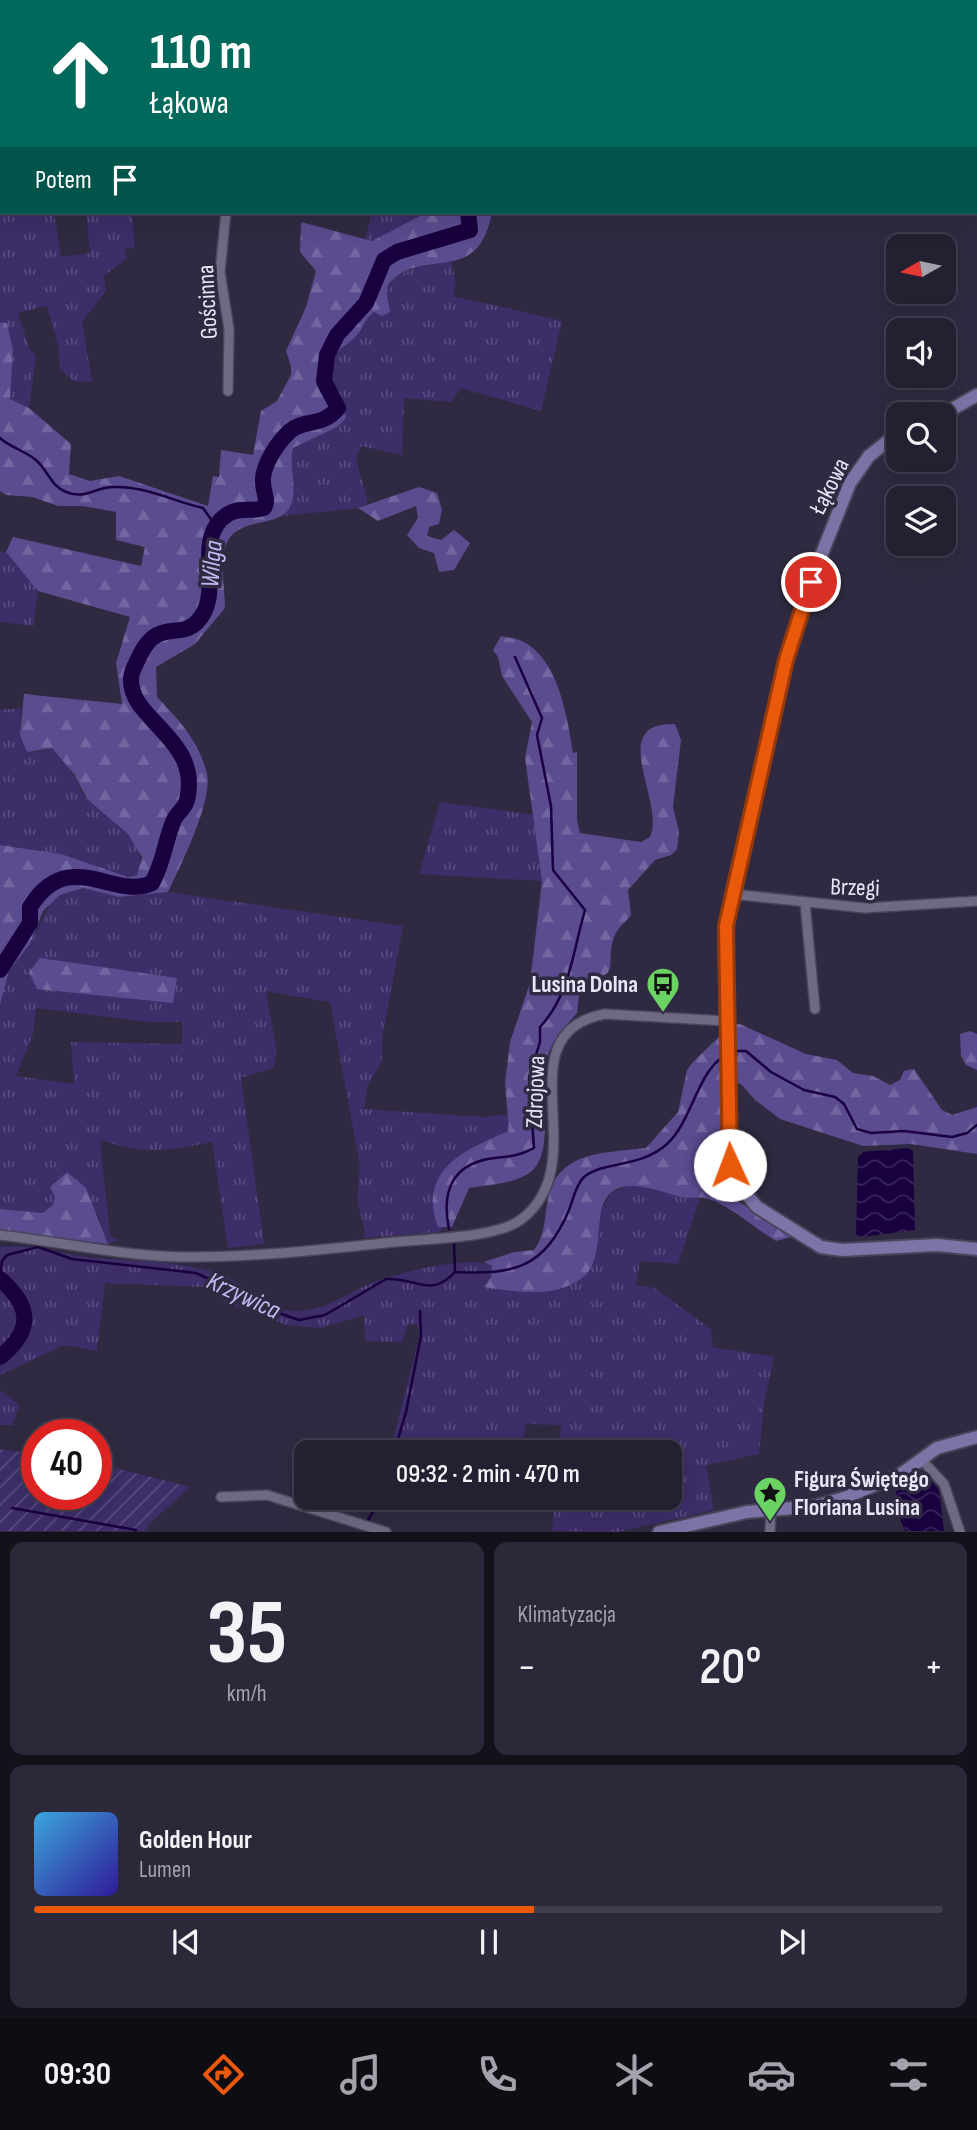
<!DOCTYPE html>
<html lang="pl">
<head>
<meta charset="utf-8">
<style>
  :root { --surface:#232031; --page:#2b2839; --text:#f1f3f6; --muted:#a3a3ab; --line:#403e4d; --accent:#ea580c }
  body { margin:0; font-family:"Sofia Sans Condensed",sans-serif; background:var(--page); color:var(--text); height:100vh; display:flex; flex-direction:column; font-size:26px; white-space:nowrap }
  * { box-sizing:border-box; margin:0 }
  p { font-size:23px; color:var(--muted) }
  .icon { flex:none; width:38px; height:38px; fill:none; stroke:currentColor; stroke-width:2; stroke-linecap:round; stroke-linejoin:round }
  .map { position:relative; height:1532px; overflow:hidden }
  .side { display:flex; flex-direction:column; gap:10px; padding:10px; background:#13121b; flex:1 }
  .side>* { flex:none }
  .top-card { position:absolute; left:0px; top:0px; width:978px; height:214px; box-shadow:0 7px 28px #0002,0 0 0 2px var(--line); background:#00695c; color:#fff; overflow:hidden }
  .needle { width:46px; rotate:261deg }
  .controls { position:absolute; left:886px; top:234px; display:grid; gap:14px }
  .controls a { display:grid; place-items:center; width:70px; height:70px; border-radius:14px; background:var(--surface); box-shadow:0 7px 28px #0002,0 0 0 2px var(--line); font-size:35px }
  .speed { position:absolute; left:21px; top:1419px; display:flex; gap:14px; font-size:35px; font-weight:700; text-align:center }
  .speed>* { display:grid; place-content:center; width:91px; height:91px; border-radius:50%; background:var(--surface); box-shadow:0 7px 28px #0002,0 0 0 2px var(--line); line-height:1 }
  .speed .limit { border:10px solid #d22; background:#fff; color:#111 }
  .pin { position:absolute; display:grid; place-items:center; width:60px; height:60px; color:#fff; margin:-30px; border:4px solid #fff; border-radius:50%; box-shadow:0 2px 7px #0007 }
  .me { position:absolute; width:77px; margin:-38px; rotate:358deg; stroke-linejoin:round; filter:drop-shadow(0 0 5px #0008) }
  .turn { display:flex; align-items:center; gap:24px; height:147px; padding:0 35px; font-size:32px }
  .turn .icon { width:91px; height:91px; stroke-width:2.5 }
  .turn b { display:block; font-size:49px; line-height:60px }
  .then { display:flex; align-items:center; height:66px; padding:0 35px; background:#0003; gap:14px; font-size:26px }
  .big { font-size:52px; font-weight:600; line-height:1.1 }
  .side .widget { flex:1; display:flex; flex-direction:column; justify-content:center; gap:10px; min-width:0; padding:0 24px; border-radius:14px; background:var(--page) }
  .side .dial { align-items:center; gap:0 }
  .dial b { font-size:91px; line-height:1 }
  .song { display:flex; align-items:center; gap:21px }
  .cover { width:84px; height:84px; border-radius:10px; background:linear-gradient(135deg,hsl(200 70% 55%),hsl(250 70% 35%)) }
  .played { height:7px; border-radius:4px; background:linear-gradient(90deg,var(--accent) 55%,var(--line) 55%) }
  .keys { display:flex; justify-content:space-around; direction:ltr }
  .heat { display:flex; justify-content:space-between; align-items:center; font-size:38px; direction:ltr }
  .side .tiles { flex:1; display:grid; gap:10px; grid-template-columns:1fr 1fr }
  .widget:last-child { grid-column:span 2 }
  .trip { position:absolute; left:294px; top:1440px; width:388px; height:70px; border-radius:14px; background:var(--surface); box-shadow:0 7px 28px #0002,0 0 0 2px var(--line); font-weight:600; line-height:70px; text-align:center }
  .tab-bar { display:flex; height:112px; justify-content:space-around; align-items:center; background:#0e0d14; color:var(--muted) }
  .tab-bar .icon { width:49px; height:49px }
  .tab-bar .active { color:var(--accent) }
  .tab-bar b { font-size:32px; color:var(--text) }
  .map>svg:first-child { display:block }
  .grass { fill:url(#grass-tufts); fill-rule:evenodd }
  .forest { fill:url(#forest-firs) }
  .garden { fill:url(#garden-furrows) }
  .water { fill:url(#water-waves) }
  .lines { fill:none; stroke-linecap:round; stroke-linejoin:round }
  .stream { stroke:#19003f; stroke-width:2.5 }
  .river { stroke:#19003f; stroke-width:16 }
  .street-casing { stroke:#494559; stroke-width:12 }
  .secondary-casing { stroke:#494559; stroke-width:16 }
  .street { stroke:#6e6a84; stroke-width:9 }
  .secondary { stroke:#7d73a6; stroke-width:12 }
  .route-casing { stroke:#983908; stroke-width:18 }
  .route { stroke:#ea580c; stroke-width:12 }
  .labels { text-anchor:middle; stroke-width:7; stroke-linejoin:round; paint-order:stroke }
  .street-label { font-size:24px; fill:#e8e6f6; stroke:#2f2a41 }
  .poi-label { font-size:24px; font-weight:bold; fill:#e8e6f6; stroke:#2f2a41; text-anchor:end }
  .water-label { font-size:26px; font-style:italic; fill:#c2b8f2; stroke:#2f2a41 }
</style>
</head>
<body>
<div class="map">
<svg width="977" height="1532" viewBox="0 0 977 1532">
  <defs>
    <pattern id="grass-tufts" width="24" height="20" patternUnits="userSpaceOnUse" patternTransform="scale(1.75)"><rect width="24" height="20" fill="#3d2d69"/><path d="M3 7l-1-3M5 7V3M7 7l1-3M15 17l-1-3M17 17v-4M19 17l1-3" fill="none" stroke="#594b7f"/></pattern>
    <pattern id="forest-firs" width="22" height="20" patternUnits="userSpaceOnUse" patternTransform="scale(1.75)"><rect width="22" height="20" fill="#5b4b8f"/><path d="M5 1l3.5 6h-7zM16 11l3.5 6h-7z" fill="#73659f"/></pattern>
    <pattern id="garden-furrows" width="10" height="10" patternUnits="userSpaceOnUse" patternTransform="scale(1.75)"><rect width="10" height="10" fill="#3d2d69"/><path d="M-1 1l2-2M0 10L10 0M9 11l2-2" fill="none" stroke="#594b7f"/></pattern>
    <pattern id="water-waves" width="16" height="10" patternUnits="userSpaceOnUse" patternTransform="scale(1.75)"><rect width="16" height="10" fill="#19003f"/><path d="M0 5q4-4 8 0t8 0" fill="none" stroke="#3a255b"/></pattern>
  </defs>
  <rect width="100%" height="100%" fill="#2f2a41"/>
  <!-- grass -->
  <path class="grass" d="M313,0H511V2H313Z
    M0,144L2,212H54L61,257L90,253L86,212H132L135,248L125,249L126,259L104,276L106,291L82,322L92,382L74,381L60,369L58,345L47,306L18,313L30,350L36,355L29,408L10,399L13,350L7,324L0,323Z
    M371,212H428V213L372,241L366,239Z
    M451,261L456,282L453,296L562,321L541,411L461,388L451,402L404,398L402,455L361,446L356,459L368,503L358,508L283,516C300,495 286,472 293,448L326,432L334,386L328,375L335,352L355,337L367,317L390,303L385,287C401,267 427,265 451,261Z
    M0,552H6L38,591L33,626L0,622Z
    M21,708L20,735L35,752L52,748C59,756 67,764 72,773C78,780 79,790 85,797C106,819 152,838 137,875L120,876L61,854L0,845V710Z
    M440,802L535,815L542,881L419,874Z
    M83,888L119,897L168,892L403,926L382,1039V1061L368,1084L364,1109L483,1117L510,1114L509,1131L476,1145L447,1167L434,1209L438,1227H445L439,1232L363,1238L365,1232L357,1200L360,1166L330,1002L266,991L277,1053L273,1068L241,1078L264,1244L228,1248L212,1142C165,1151 146,1155 100,1140L110,1235L118,1240L108,1244L97,1212L55,1197L53,1205L43,1213L0,1209V1005L9,972L30,944L51,902L60,895ZM36,1008L149,1022H182V1044L71,1042L74,1084L16,1076L33,1034Z
    M630,1184L700,1198L678,1264L640,1261L636,1285L655,1288L711,1329L713,1347L774,1357L764,1404L759,1454L706,1465L714,1510L618,1532L552,1531L555,1498H670V1452H559L561,1425L526,1424L521,1452H390L420,1334L417,1325L408,1323L402,1342L365,1341L364,1315L321,1328L287,1325L230,1304L204,1287L105,1283L97,1351L64,1345L0,1375V1247C27,1244 47,1250 73,1255C122,1263 173,1258 220,1274C245,1284 266,1311 295,1311C324,1311 345,1295 369,1284C394,1274 468,1254 492,1266L491,1277L485,1286L515,1292L556,1290L596,1253L601,1210L611,1193Z
    M0,1390L19,1405L13,1425H0Z"/>
  <!-- forest -->
  <path class="forest" d="M428,212H492C478,291 420,242 386,287L390,312L382,316L374,312C365,318 364,327 357,335C341,352 332,348 328,375L341,395L346,418L337,427L293,448C288,466 299,491 290,507C278,530 235,514 225,548C220,565 225,591 225,608L195,644L156,667L157,697C178,718 200,743 207,774C213,801 180,866 168,892L119,897L83,888L60,895L43,911L30,944L9,971L0,1005V845L61,854L128,877L137,875L142,857L128,834L87,799L74,774L52,748L27,752L20,735L24,694L122,704L116,663L130,617L38,591L6,552L13,537L141,566L145,547L116,540V512L83,506H58L32,497L6,495L0,491V323H7L13,350L10,399L29,408L71,444L69,474L90,481L119,476L208,506L213,476L219,477L221,450L253,455L261,411L277,401L291,375V366L286,351L306,307L316,271L300,252L301,222L372,241Z
    M419,487L437,493L442,510L439,524L429,527L427,536L441,540L454,530L470,543L454,570L439,572L434,553L419,548L407,535L418,518L416,506L378,521L358,508Z
    M501,636C507,638 516,638 522,641C559,659 567,717 573,753L577,752V820L580,833L641,842L650,837C666,802 605,722 675,724L681,740L673,807L679,832L677,849L671,855L655,860L628,890L631,915C625,923 618,927 614,937C604,966 624,977 581,980L577,1013C562,1030 549,1044 544,1067C538,1095 558,1158 526,1175C510,1184 487,1185 469,1188L452,1227H438C417,1170 465,1149 509,1131L505,1083L510,1042L530,983L542,881L525,758L532,722L502,676L498,657L493,650Z
    M40,958L177,978L173,1003L37,989L29,972Z
    M740,1024L806,1054L837,1060L853,1073L873,1076L890,1085L900,1080L904,1071L914,1069L942,1110L952,1115L977,1107V1154L911,1144L863,1146L780,1119L755,1100L742,1085L732,1080L724,1086L721,1104L720,1152L722,1172L734,1199L777,1224L791,1237L776,1241C754,1228 733,1207 708,1199C700,1196 690,1199 681,1197C653,1190 610,1170 601,1212C597,1232 601,1264 582,1278C554,1299 516,1292 484,1287L491,1277L492,1266L484,1262L514,1252L534,1250C546,1234 544,1218 548,1199C558,1150 606,1153 646,1148L678,1112L687,1070L693,1062L731,1025Z
    M970,1031L977,1034V1070L966,1065L961,1056L960,1034Z
    M67,1172L86,1188L108,1244L0,1231V1209L43,1213L53,1205L55,1197L50,1187Z"/>
  <!-- garden -->
  <path class="garden" d="M0,1449L37,1454V1494H96V1463L190,1487L148,1525L147,1531H0Z"/>
  <!-- water -->
  <path class="water" d="M908,1148L913,1151L915,1230L862,1237L856,1235L858,1157L863,1152Z
    M923,1471L939,1490L944,1531H905L893,1502L898,1487Z"/>
  <g class="lines">
    <!-- stream -->
    <path class="stream" d="M0,438C11,448 26,451 37,461C48,471 51,486 66,492C86,500 95,487 113,487C146,486 172,501 203,508L215,525
      M733,1051H746L771,1072L804,1090L835,1097L844,1104L857,1129L871,1133L904,1131L952,1137L967,1133L977,1125
      M449,1229C443,1200 447,1171 480,1161C501,1155 512,1160 534,1148L529,1077L540,1042V1027C570,995 573,951 585,910L553,870L551,806L537,735L542,718L515,657
      M454,1242L455,1272
      M455,1272C514,1275 545,1268 569,1210C573,1200 576,1184 584,1177C605,1160 639,1169 667,1144C692,1121 697,1073 724,1056
      M0,1276L2,1261L7,1255L38,1247L72,1259L196,1273L246,1296L262,1307L299,1320L325,1315L386,1279C416,1277 430,1299 455,1272
      M394,1452L406,1412L421,1336L420,1311
      M12,1508L136,1530
      M367,1522L381,1498"/>
    <!-- river -->
    <path class="river" d="M618,0L619,2
      M0,970L30,923V907C69,845 114,901 152,883C163,864 165,842 173,822C176,813 185,809 187,800C202,739 129,720 131,679C131,671 137,662 140,655C158,618 179,640 197,622C226,593 190,538 228,514C239,507 252,512 264,508C269,500 263,492 263,482C262,465 278,442 290,431C304,419 323,427 338,408L324,381L327,355L337,335L366,303L384,260L397,252L470,230L468,212
      M0,1279C31,1306 34,1330 0,1357"/>
    <defs>
      <path id="street" d="M183,0V2
        M226,212L220,272L229,329L228,391
        M732,894L865,908L977,901
        M805,903L815,1009
        M0,1235C62,1242 126,1257 189,1257C257,1257 327,1249 395,1242C424,1239 455,1239 484,1233C498,1230 512,1227 523,1218C596,1160 501,1033 605,1014L726,1021
        M921,1459L944,1484L960,1532
        M221,1497L267,1495L386,1532
        M770,1532L771,1509"/>
      <path id="secondary" d="M120,2L124,0
        M0,28H2
        M942,415L977,395
        M898,433L869,456L850,483L817,566L786,660L733,890L725,941L730,1165L735,1180L757,1207L821,1247L842,1250L937,1245L977,1249
        M659,1532L747,1512L816,1506L844,1498L901,1474L937,1448L977,1437"/>
    </defs>
    <!-- street casing -->
    <use href="#street" class="street-casing"/>
    <!-- secondary casing -->
    <use href="#secondary" class="secondary-casing"/>
    <!-- street -->
    <use href="#street" class="street"/>
    <!-- secondary -->
    <use href="#secondary" class="secondary"/>
  </g>
  <g class="lines">
    <defs>
      <path id="route" d="M730,1165L726,926L786,660L811,582"/>
    </defs>
    <!-- route casing -->
    <use href="#route" class="route-casing"/>
    <!-- route -->
    <use href="#route" class="route"/>
  </g>
  <!-- icons -->
  <defs>
    <symbol id="bus-pin" viewBox="-11 -11 22 30"><path d="M0 17L-7.5 6A9.5 9.5 0 1 1 7.5 6Z" fill="#6bd363" stroke="#2f2a41"/><path d="M-5-6H5V4H4V6H2V4H-2V6H-4V4H-5ZM-3.5-4V0h7V-4ZM-3.5 1.2v1.5H-2V1.2ZM2 1.2v1.5H3.5V1.2Z" fill="#111"/></symbol>
    <symbol id="sight-pin" viewBox="-11 -11 22 30"><path d="M0 17L-7.5 6A9.5 9.5 0 1 1 7.5 6Z" fill="#6bd363" stroke="#2f2a41"/><path d="M0-6L1.8-2.2L6-1.7L2.9 1.2L3.7 5.4L0 3.3L-3.7 5.4L-2.9 1.2L-6-1.7L-1.8-2.2Z" fill="#111"/></symbol>
  </defs>
  <g fill-rule="evenodd">
    <use href="#bus-pin" x="644" y="965" width="38" height="52"/>
    <use href="#sight-pin" x="751" y="1474" width="38" height="52"/>
  </g>
  <g class="labels">
    <!-- street labels -->
    <g class="street-label">
      <text transform="translate(207 302) rotate(-93)" y="8">Gościnna</text>
      <text transform="translate(829 486) rotate(-63)" y="8">Łąkowa</text>
      <text transform="translate(855 887) rotate(2)" y="8">Brzegi</text>
      <text transform="translate(535 1092) rotate(-88)" y="8">Zdrojowa</text>
    </g>
    <!-- poi labels -->
    <g class="poi-label">
      <text x="638" y="992">Lusina Dolna</text>
      <text x="794" y="1487" text-anchor="start">Figura Świętego<tspan x="794" dy="28">Floriana Lusina</tspan></text>
    </g>
    <!-- water labels -->
    <g class="water-label">
      <text transform="translate(211 564) rotate(-85)" y="9">Wilga</text>
      <text transform="translate(244 1295) rotate(25)" y="9">Krzywica</text>
    </g>
  </g>
</svg>
<div class="controls">
<a><svg class="needle" viewBox="-14 -14 28 28"><path d="M0-13l5 13h-10z" fill="#e53935"/><path d="M0 13l5-13h-10z" fill="#a3a3ab"/></svg></a>
<a><svg class="icon" aria-label="sound" viewBox="0 0 24 24"><path d="M4 9h4l5-4v14l-5-4H4zM17 9q2 3 0 6"/></svg></a>
<a><svg class="icon" aria-label="search" viewBox="0 0 24 24"><circle cx="10" cy="10" r="6"/><path d="M15 15l6 6"/></svg></a>
<a><svg class="icon" aria-label="layers" viewBox="0 0 24 24"><path d="M12 4l9 5-9 5-9-5zM3 14l9 5 9-5"/></svg></a>
</div>
<div class="speed"><div class="limit">40</div></div>
<div class="pin" style="left:811px;top:582px;background:#d93025"><svg class="icon" aria-label="arrive" viewBox="0 0 24 24"><path d="M6 21V4h12l-3 4 3 4H6"/></svg></div>
<svg class="me" style="left:730px;top:1165px" viewBox="-20 -20 40 40"><circle r="19" fill="#fff"/><path d="M0-13L10 11 0 6-10 11z" fill="#ea580c"/></svg>
<div class="trip">09:32 · 2 min · 470 m</div>
<div class="top-card">
<div class="turn"><svg class="icon" aria-label="ahead" viewBox="0 0 24 24"><path d="M12 20V5M6 11l6-6 6 6"/></svg><div><b>110 m</b>Łąkowa</div></div>
<div class="then">Potem<svg class="icon" aria-label="arrive" viewBox="0 0 24 24"><path d="M6 21V4h12l-3 4 3 4H6"/></svg></div>
</div>
</div>
<section class="side">
<div class="tiles">
<div class="widget dial"><b>35</b><p>km/h</p></div>
<div class="widget"><p>Klimatyzacja</p>
<div class="heat"><a>−</a><b class="big">20°</b><a>+</a></div>
</div>
<div class="widget">
<div class="song"><i class="cover"></i><div><b>Golden Hour</b><p>Lumen</p></div></div>
<div class="played"></div>
<div class="keys"><svg class="icon" aria-label="previous" viewBox="0 0 24 24"><path d="M18 5L8 12l10 7zM5 5v14"/></svg><svg class="icon" aria-label="pause" viewBox="0 0 24 24"><path d="M8 5v14M16 5v14"/></svg><svg class="icon" aria-label="next" viewBox="0 0 24 24"><path d="M6 5l10 7-10 7zM19 5v14"/></svg></div>
</div>
</div>
</section>
<nav class="tab-bar">
<b>09:30</b>
<svg class="icon active" aria-label="directions" viewBox="0 0 24 24"><path d="M12 3l9 9-9 9-9-9zM9 14v-3h6M13 9l2 2-2 2"/></svg>
<svg class="icon" aria-label="music" viewBox="0 0 24 24"><path d="M9 18V5l10-2v13"/><circle cx="6" cy="18" r="3"/><circle cx="16" cy="16" r="3"/></svg>
<svg class="icon" aria-label="phone" viewBox="0 0 24 24"><path d="M5 4h4l2 5-3 2q2 4 5 5l2-3 5 2v4C11 20 4 13 5 4z"/></svg>
<svg class="icon" aria-label="climate" viewBox="0 0 24 24"><path d="M12 3v18M4 7l16 10M4 17L20 7"/></svg>
<svg class="icon" aria-label="car" viewBox="0 0 24 24"><path d="M5 17H2v-5l4-1 3-4h7l3 4 3 1v5h-3M9 17h6M6 11h13"/><circle cx="7" cy="17" r="2"/><circle cx="17" cy="17" r="2"/></svg>
<svg class="icon" aria-label="filters" viewBox="0 0 24 24"><path d="M4 7h16M4 17h16"/><circle cx="9" cy="7" r="2"/><circle cx="15" cy="17" r="2"/></svg>
</nav>
</body>
</html>
